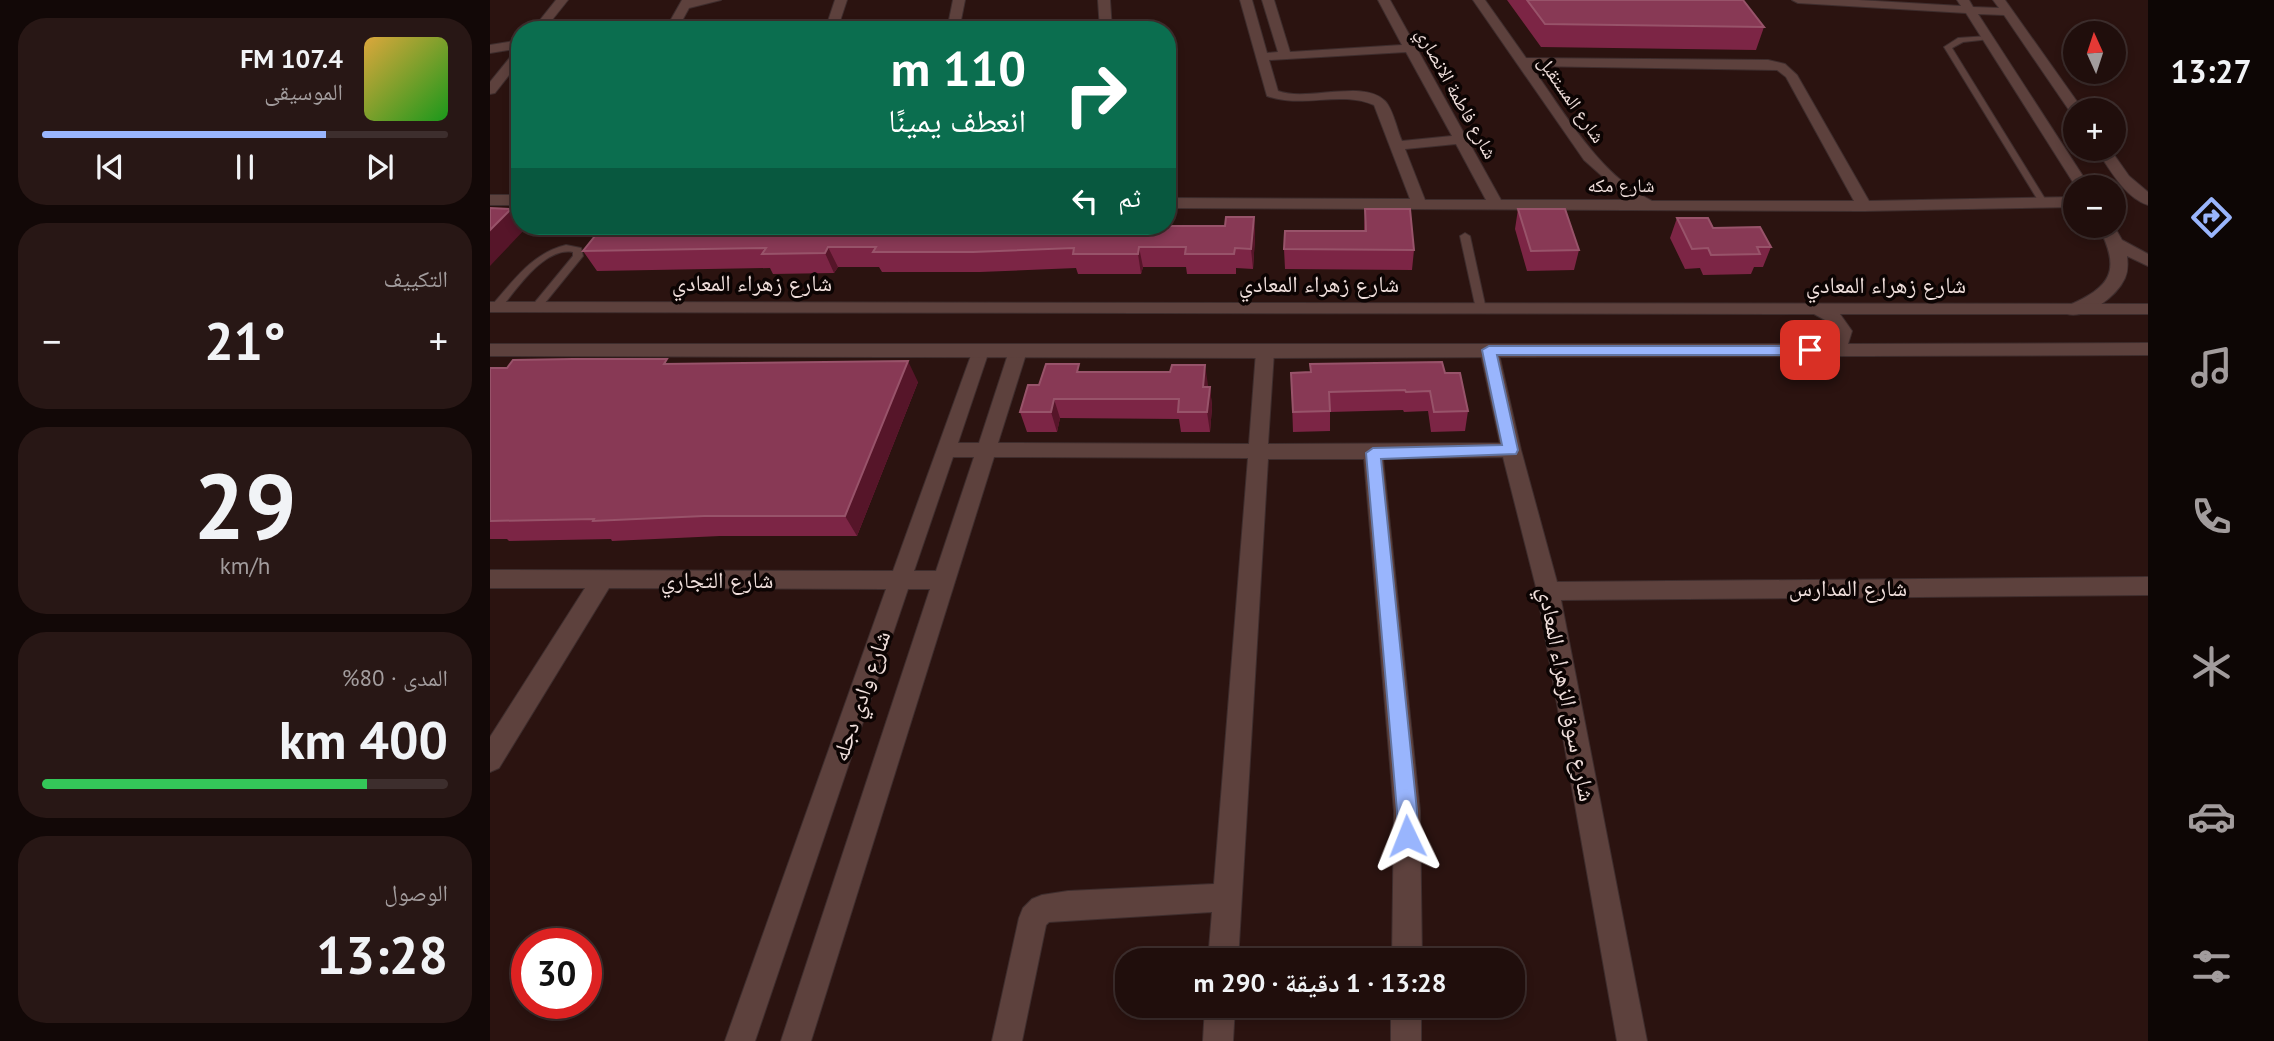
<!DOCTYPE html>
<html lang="ar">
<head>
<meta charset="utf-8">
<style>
  :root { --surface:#200e0c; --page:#281715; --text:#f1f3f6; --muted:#a29c9d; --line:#3d2e2d; --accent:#99b5fd }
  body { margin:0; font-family:"PT Sans","Noto Naskh Arabic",sans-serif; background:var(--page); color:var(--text); direction:rtl; height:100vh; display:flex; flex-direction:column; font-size:26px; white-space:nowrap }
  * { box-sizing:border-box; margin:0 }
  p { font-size:23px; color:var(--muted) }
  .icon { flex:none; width:38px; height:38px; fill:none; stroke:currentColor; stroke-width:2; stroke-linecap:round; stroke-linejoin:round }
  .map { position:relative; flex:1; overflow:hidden; direction:ltr }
  .panel { display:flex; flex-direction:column; gap:18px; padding:18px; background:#120807; width:490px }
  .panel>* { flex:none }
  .banner { position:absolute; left:21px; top:21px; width:665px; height:214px; border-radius:28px; box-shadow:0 4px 10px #0003,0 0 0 2px var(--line); direction:rtl; background:#0b6e4f; color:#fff; overflow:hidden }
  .needle { width:46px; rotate:357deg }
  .fabs { position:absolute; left:1573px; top:21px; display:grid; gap:14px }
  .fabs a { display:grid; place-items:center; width:63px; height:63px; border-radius:50%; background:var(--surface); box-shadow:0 4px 10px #0003,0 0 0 2px var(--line); font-size:35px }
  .speed { position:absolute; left:21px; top:928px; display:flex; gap:14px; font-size:35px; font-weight:700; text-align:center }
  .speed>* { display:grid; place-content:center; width:91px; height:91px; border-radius:50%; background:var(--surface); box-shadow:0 4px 10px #0003,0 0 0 2px var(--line); line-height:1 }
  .speed .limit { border:10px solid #d22; background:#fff; color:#111 }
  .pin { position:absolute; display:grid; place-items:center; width:60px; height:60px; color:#fff; margin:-30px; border-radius:14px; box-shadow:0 4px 10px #0006 }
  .me { position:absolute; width:77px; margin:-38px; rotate:358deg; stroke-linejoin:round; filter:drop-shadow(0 0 5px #0008) }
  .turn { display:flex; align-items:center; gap:24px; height:147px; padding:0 35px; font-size:32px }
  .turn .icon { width:91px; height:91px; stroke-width:2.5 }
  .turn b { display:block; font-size:49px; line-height:60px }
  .then { display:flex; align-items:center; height:66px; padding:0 35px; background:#0003; gap:14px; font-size:26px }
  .big { font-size:52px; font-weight:700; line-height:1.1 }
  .panel .tile { flex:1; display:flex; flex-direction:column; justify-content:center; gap:10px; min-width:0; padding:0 24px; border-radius:28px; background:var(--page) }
  .panel .dial { align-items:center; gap:0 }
  .dial b { font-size:91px; line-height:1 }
  .song { display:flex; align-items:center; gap:21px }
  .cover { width:84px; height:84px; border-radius:10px; background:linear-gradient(135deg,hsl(40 70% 55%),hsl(120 70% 35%)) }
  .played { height:7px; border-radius:4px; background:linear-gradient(90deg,var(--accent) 70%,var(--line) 70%) }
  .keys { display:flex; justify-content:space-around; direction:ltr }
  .heat { display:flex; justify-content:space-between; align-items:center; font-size:38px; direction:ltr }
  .charge { height:10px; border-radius:5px; background:linear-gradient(90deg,#34c759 80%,var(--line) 0) }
  .trip { position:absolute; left:625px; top:948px; width:410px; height:70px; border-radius:28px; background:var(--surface); box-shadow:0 4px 10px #0003,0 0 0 2px var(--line); font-weight:700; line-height:70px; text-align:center; direction:rtl }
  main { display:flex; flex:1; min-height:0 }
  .dock { display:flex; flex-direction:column; width:126px; justify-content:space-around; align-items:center; background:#0d0605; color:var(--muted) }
  .dock .icon { width:49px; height:49px }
  .dock .on { color:var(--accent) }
  .dock b { font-size:32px; color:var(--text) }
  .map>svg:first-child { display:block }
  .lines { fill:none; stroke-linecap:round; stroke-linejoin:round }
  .lane-casing { stroke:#3e2d2d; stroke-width:2 }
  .street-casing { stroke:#3e2d2d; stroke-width:2 }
  .secondary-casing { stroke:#3e2d2d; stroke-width:2 }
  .lane { fill:#5d413d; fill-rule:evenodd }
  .street { fill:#5d413d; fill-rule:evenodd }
  .secondary { fill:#5d413d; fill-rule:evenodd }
  .wall { fill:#7c2545 }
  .shaded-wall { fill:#561529 }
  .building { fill:#883955; stroke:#98536a; stroke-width:2 }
  .route { fill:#99b5fd; stroke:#6376a4; stroke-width:2 }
  .labels { text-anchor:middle; stroke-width:7; stroke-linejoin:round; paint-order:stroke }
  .far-street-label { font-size:19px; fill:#efdedb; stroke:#0c0403 }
  .street-label { font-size:23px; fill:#efdedb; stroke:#0c0403 }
</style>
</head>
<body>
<main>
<nav class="dock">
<b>13:27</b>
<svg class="icon on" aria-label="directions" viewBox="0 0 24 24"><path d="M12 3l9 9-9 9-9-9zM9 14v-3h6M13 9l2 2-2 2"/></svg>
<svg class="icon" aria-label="music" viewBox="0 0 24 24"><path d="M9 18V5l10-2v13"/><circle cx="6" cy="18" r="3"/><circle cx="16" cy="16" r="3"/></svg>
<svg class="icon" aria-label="phone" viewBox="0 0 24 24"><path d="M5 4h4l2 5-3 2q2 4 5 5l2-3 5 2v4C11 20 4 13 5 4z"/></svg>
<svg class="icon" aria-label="climate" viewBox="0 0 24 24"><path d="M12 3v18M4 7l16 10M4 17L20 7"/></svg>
<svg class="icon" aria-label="car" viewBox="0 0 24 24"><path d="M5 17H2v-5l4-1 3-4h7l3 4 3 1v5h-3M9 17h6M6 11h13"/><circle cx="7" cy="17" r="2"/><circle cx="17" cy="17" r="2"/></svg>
<svg class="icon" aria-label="filters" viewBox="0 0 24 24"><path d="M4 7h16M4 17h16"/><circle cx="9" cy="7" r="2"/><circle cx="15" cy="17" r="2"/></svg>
</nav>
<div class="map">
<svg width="1658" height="1041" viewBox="0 0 1658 1041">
  <rect width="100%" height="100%" fill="#2b1310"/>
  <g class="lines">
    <defs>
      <path id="lane" d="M1498,36L1502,38L1500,39L1473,42L1462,48L1557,202L1556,204L1549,202L1454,47L1468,38Z
        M975,233L980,236L996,309L991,312L986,309L970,236Z
        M76,245L91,248L93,256L50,309H42L41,307L83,256V252C54,247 27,289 11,308H3V304C25,279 43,253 76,245Z"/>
      <path id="street" d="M66,0H78L54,30H42Z
        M192,0H231L199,8L187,30H175Z
        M345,0H357L347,30H335Z
        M463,0H475L469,30H457Z
        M608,0H620L622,30H610Z
        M750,0H762L777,53L788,52L772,0H784L800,52L912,45L888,0H900L1011,200H1139L1094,160L983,0H995L1036,58L1278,60L1295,64L1307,75L1379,201L1586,197V207L1374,211L677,208V198L920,199L884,105C850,90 813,109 777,96ZM916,52L962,136L912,141C907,130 903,109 895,101C873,79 817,102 788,91L779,60ZM1041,66L1287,70L1296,77L1364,201H1162C1108,174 1075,113 1041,66ZM966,144L996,200H935L915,149Z
        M1302,0H1368L1471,6L1467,0H1479L1483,7L1509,8L1503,0H1515L1593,110L1581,113L1514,15L1488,14L1600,187H1586L1476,13L1308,3Z
        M30,40V48L0,53V45Z
        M30,49V61L5,93L0,94V82L26,50Z
        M1606,149H1620L1639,176L1658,192V205C1635,198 1619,168 1606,149Z
        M0,195H30V205H0Z
        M1608,226H1624L1632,240L1658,254V266L1637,256C1638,264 1638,271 1635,278C1627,296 1597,319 1577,314L1574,310L1577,306C1621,287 1632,271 1608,226Z
        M999,344L1008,350L1031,450L1067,582L1658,577V595L1071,600L1157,1041H1127L1047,591L1013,457L893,459L930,811L932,961H902L904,811L874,459H778L748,961H718L722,912L559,922L556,925L532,1041H502L529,918L533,908L542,899L552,895L578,891L724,884L758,458L504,457L321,1041H291L440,589H418L265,1041H235L396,589L119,588L9,768L0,772V737L95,588H0V570L403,571L484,347H496L499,351L468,443H489L519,351L528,345L537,351L508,443L759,444L766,352L775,346L784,352L778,444L1010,443L990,350ZM463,457H484L446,571H424Z
        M715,1006H745L743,1041H713Z
        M901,1006H931V1041H901Z"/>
      <path id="secondary" d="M0,302L1658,304V314H1350L1362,331L1358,344L1658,343V355L775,358L0,356V344H1341L1344,331L1337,321L1324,314L0,312Z"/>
    </defs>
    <!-- lane casing -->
    <use href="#lane" class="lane-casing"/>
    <!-- street casing -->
    <use href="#street" class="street-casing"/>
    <!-- secondary casing -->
    <use href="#secondary" class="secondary-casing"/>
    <!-- lane -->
    <use href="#lane" class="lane"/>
    <!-- street -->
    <use href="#street" class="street"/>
    <!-- secondary -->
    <use href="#secondary" class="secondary"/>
  </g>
  <!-- wall -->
  <path class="wall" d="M1017,0H1253L1274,27L1266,50L1051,47Z
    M875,209L924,250L922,270L795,269L794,249L874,231Z
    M1028,209L1089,250L1084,270L1037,271L1025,229Z
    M764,217L765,237L763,269L746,268V274H697L696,267H653L651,274H588L586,268L490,272H392L389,267H348L344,273L283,274L280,268L107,271L93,251L113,226H186L187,227L735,226Z
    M1187,218L1223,228L1281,247L1273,267H1264L1261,274L1213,275L1210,268L1195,269L1180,238Z
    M181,364L428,382L367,536H230L122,541L121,539L19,541L17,539H0V368Z
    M591,372L718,385V387H720L722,407L720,432H691L689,419L570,418L567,432H537L530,412L549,385Z
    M801,373H955L978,411L975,431L941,432L938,411L914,412L913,410L840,412V431L803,432Z"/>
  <!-- shaded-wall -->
  <path class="shaded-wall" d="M205,22L209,30H200Z
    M21,209L30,220V226H34L36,228L0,266V230Z
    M764,217L765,237L763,269L761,249Z
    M163,226H186L188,228L162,227Z
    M338,247L348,267L344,273L335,253Z
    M649,247L653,267L651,274L648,254Z
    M418,361L428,382L367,536L355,516Z
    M715,365L718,385L715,407L713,387Z
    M720,387L722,407L720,432L717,412Z
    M564,399L570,418L567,432L561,412Z"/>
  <!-- building -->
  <path class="building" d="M1037,0H1253L1274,27L1055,24Z
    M205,22L200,30H149L151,26Z
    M0,208L21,209L0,230Z
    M875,209H920L924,250L794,249L795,231H876Z
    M1028,209H1075L1089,250L1041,251Z
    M736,217H764L761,249L745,248L744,254H695L696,247H649L648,254H583L584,248L483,252H383L386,247H338L335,253L272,254L276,248L93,251L113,226H163L162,227L242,226L432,227L433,226H735Z
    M1187,218H1218L1223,228L1270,227L1281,247H1267L1270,254L1221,255L1218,248L1202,249Z
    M83,359H177L174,364L418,361L355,516H214L103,521L104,519L0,521V368H17L23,360Z
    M952,362L955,373H970L978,411L944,412L940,391L916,392L915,390L839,392L840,411L803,412L801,373L821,372L820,364Z
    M556,364H589L587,372H680L682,365H715L713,387H720L717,412H688L689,399H564L561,412H530L538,385H549Z"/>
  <!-- route -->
  <path class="route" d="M999,346H1320L1327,350L1320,355H1007L1028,450L1026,454L891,459L927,811L928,836L925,843L917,846L910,843L907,836V811L876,453L883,448L1012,445L992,350Z"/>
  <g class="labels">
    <!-- far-street labels -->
    <g class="far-street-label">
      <text transform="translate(967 93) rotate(61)" y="7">شارع فاطمة الانصاري</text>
      <text transform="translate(1082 99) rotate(55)" y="7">شارع المستقبل</text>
      <text x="1131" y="192">شارع مكه</text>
    </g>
    <!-- street labels -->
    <g class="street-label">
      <text x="262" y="291">شارع زهراء المعادي</text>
      <text x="829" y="292">شارع زهراء المعادي</text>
      <text x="1396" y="293">شارع زهراء المعادي</text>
      <text x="227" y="588">شارع التجاري</text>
      <text x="1358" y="596">شارع المدارس</text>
      <text transform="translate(1077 694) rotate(79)" y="8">شارع سوق الزهراء المعادي</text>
      <text transform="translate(371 696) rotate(-71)" y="8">شارع وادي دجله</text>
    </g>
  </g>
</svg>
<div class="fabs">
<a><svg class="needle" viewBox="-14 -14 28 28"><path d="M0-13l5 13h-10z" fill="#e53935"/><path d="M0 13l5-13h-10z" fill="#a29c9d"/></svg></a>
<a>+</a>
<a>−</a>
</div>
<div class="speed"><div class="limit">30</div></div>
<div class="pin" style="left:1320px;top:350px;background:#d93025"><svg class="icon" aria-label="arrive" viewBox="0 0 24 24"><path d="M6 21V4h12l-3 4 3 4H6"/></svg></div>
<svg class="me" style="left:917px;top:836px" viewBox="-20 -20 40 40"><path d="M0-17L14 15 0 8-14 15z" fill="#99b5fd" stroke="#fff" stroke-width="4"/></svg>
<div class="trip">13:28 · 1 دقيقة · 290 m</div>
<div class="banner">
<div class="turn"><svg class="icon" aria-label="right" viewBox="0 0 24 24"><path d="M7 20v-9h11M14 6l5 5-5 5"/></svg><div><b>110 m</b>انعطف يمينًا</div></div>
<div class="then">ثم<svg class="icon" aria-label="left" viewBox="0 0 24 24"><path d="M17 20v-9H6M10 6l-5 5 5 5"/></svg></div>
</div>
</div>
<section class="panel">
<div class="tile">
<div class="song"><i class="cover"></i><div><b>107.4 FM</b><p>الموسيقى</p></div></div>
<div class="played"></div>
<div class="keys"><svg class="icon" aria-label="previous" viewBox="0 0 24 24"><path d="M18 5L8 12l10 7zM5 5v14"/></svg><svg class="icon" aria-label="pause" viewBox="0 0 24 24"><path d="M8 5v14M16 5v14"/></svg><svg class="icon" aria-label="next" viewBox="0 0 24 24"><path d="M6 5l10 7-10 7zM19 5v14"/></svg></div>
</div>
<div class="tile"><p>التكييف</p>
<div class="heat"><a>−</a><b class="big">21°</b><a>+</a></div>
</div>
<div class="tile dial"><b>29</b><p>km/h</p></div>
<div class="tile"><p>المدى · 80%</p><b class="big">400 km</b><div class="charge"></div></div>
<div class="tile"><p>الوصول</p><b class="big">13:28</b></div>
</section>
</main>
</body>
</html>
